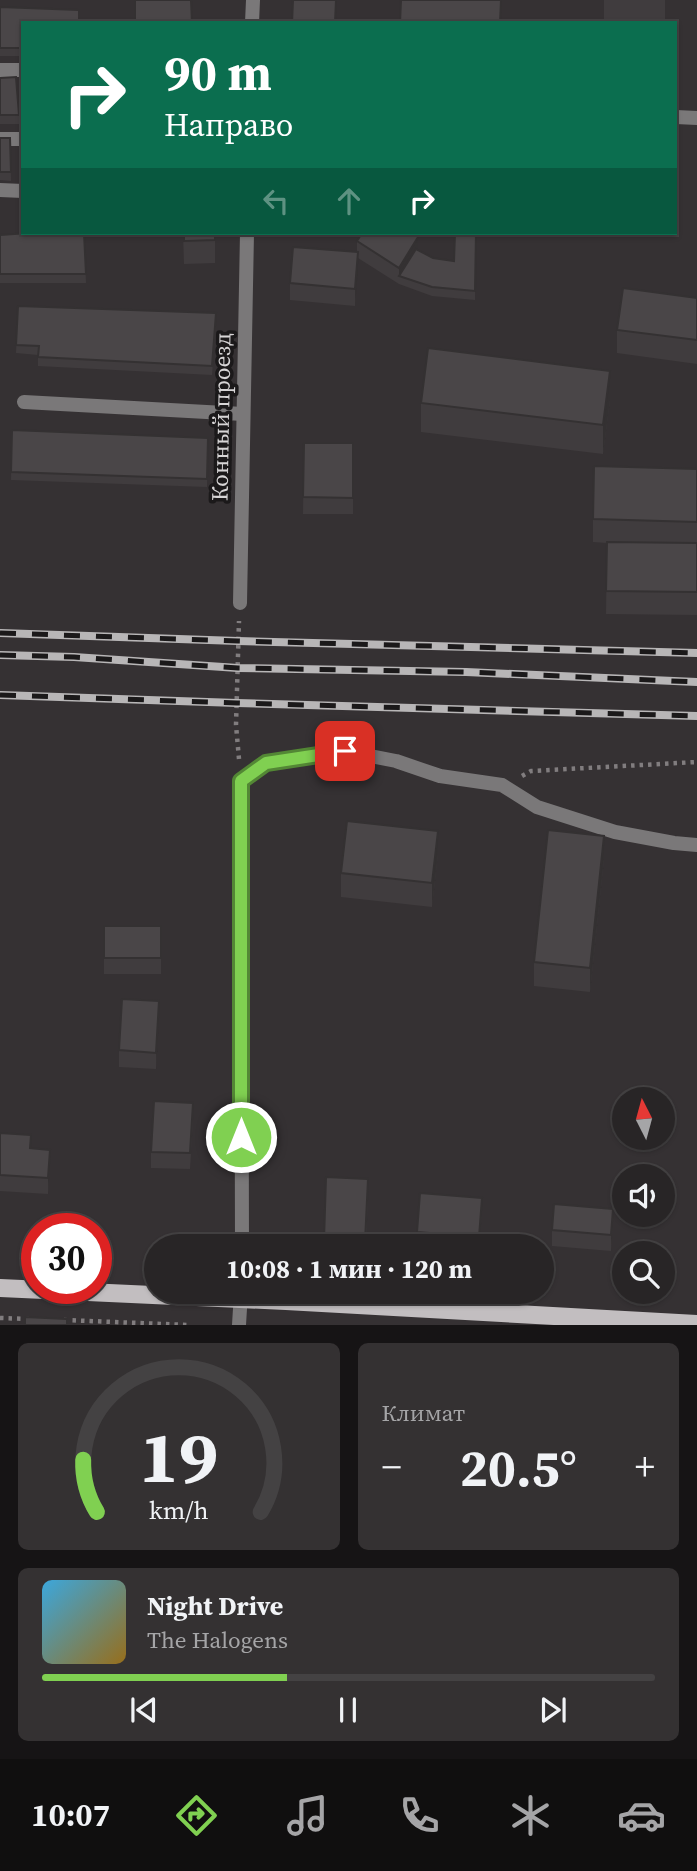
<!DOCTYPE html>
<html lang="ru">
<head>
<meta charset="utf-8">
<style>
  :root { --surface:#282526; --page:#343132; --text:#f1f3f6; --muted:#a5a5a7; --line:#444243; --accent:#80d051 }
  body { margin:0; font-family:"Source Serif 4",serif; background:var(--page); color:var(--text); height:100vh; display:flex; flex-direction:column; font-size:26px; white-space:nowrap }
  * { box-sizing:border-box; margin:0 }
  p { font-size:23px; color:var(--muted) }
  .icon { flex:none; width:38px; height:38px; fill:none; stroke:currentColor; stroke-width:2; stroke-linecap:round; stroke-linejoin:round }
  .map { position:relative; height:1325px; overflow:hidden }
  .sheet { display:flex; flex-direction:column; gap:18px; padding:18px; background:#161415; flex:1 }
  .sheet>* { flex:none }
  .hud { position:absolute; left:21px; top:21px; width:656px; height:214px; border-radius:0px; box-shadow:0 2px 5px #0004,0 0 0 2px var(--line); background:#0b6e4f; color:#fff; overflow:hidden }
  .needle { width:46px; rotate:354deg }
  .controls { position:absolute; left:612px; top:1087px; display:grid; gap:14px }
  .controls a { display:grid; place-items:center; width:63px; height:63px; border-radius:50%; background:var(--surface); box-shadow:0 2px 5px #0004,0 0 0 2px var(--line); font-size:35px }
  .speed { position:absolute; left:21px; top:1213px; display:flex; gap:14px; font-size:35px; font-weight:700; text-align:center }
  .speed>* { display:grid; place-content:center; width:91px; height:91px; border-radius:50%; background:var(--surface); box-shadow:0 2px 5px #0004,0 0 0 2px var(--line); line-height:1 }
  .speed .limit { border:10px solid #d22; background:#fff; color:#111 }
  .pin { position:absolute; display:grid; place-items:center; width:60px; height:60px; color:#fff; margin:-30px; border-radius:14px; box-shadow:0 4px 10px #0006 }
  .me { position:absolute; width:77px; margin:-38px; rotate:0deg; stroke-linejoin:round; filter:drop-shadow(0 0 5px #0008) }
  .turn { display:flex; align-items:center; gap:24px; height:147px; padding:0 28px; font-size:32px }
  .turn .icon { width:91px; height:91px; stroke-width:2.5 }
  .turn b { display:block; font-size:49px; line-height:60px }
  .lanes { display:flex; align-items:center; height:66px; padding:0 28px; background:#0003; justify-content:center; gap:35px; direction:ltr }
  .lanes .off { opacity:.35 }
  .big { font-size:52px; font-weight:700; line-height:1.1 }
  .sheet .tile { flex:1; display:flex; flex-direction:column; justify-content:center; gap:10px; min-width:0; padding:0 24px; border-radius:10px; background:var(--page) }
  .sheet .dial { align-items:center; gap:0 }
  .dial svg { height:182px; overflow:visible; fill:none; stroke:var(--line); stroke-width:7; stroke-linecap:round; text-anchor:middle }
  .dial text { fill:var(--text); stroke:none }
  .song { display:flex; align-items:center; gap:21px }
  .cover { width:84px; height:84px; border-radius:10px; background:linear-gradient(135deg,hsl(200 70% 55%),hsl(40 70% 35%)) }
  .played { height:7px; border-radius:4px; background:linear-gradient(90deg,var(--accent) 40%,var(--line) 40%) }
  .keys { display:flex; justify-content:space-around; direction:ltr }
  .heat { display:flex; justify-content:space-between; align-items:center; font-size:38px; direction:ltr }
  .sheet .tiles { flex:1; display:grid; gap:18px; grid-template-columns:1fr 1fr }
  .tile:last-child { grid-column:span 2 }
  .trip { position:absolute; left:144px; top:1234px; width:410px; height:70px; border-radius:35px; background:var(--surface); box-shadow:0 2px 5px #0004,0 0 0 2px var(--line); font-weight:700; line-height:70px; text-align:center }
  .dock { display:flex; height:112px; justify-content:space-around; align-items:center; background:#100f0f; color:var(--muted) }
  .dock .icon { width:49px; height:49px }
  .dock .selected { color:var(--accent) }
  .dock b { font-size:32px; color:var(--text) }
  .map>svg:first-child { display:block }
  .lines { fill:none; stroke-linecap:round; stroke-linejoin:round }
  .path { stroke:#817d7f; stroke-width:4.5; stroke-dasharray:3.5 5; stroke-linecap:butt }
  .service { stroke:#7a7879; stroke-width:14 }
  .minor { stroke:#7a7879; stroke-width:14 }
  .primary { stroke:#c2bec0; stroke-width:18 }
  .rail-casing { stroke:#b8b6b7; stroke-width:8 }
  .rail { stroke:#1b191a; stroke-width:5; stroke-dasharray:16; stroke-linecap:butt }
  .wall { fill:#403c3e }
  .shaded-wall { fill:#343132 }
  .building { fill:#4a4648; stroke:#343132; stroke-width:2 }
  .route-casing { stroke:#538735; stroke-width:18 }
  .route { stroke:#80d051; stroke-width:12 }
  .labels { text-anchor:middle; stroke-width:7; stroke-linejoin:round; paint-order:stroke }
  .street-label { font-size:23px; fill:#d7d5d6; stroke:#1b191a }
</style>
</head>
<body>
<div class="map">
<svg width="697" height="1325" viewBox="0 0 697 1325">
  <rect width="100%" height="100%" fill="#353133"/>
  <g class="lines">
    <!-- path -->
    <path class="path" d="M239,759L236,725L239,621
      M522,776L531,771L697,762
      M0,1318L31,1319
      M64,1320L189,1325"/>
    <!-- service -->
    <path class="service" d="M0,70H23
      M0,139H23
      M0,190L23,191
      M24,402L243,414
      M241,781L266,763L345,751L396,761L440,776L502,785L537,807L615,832L674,843L697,845"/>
    <!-- minor -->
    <path class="minor" d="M252,23L253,0
      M676,117L697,118
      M240,603L247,233
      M241,781L242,1246
      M239,1325L241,1292"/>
    <!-- primary -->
    <path class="primary" d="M0,1288L286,1301L697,1324"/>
    <defs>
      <path id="rail" d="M0,633L238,641L697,653
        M0,655L74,657L238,668L466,672L697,682
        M0,695L237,703L697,716"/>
    </defs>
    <!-- rail casing -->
    <use href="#rail" class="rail-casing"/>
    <!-- rail -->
    <use href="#rail" class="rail"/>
  </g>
  <!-- wall -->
  <path class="wall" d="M604,0H665V20H604Z
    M0,7L23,23V56H0Z
    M0,78L19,115V124H0Z
    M0,138H10L11,181L0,180Z
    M84,233L86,283H0V235Z
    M183,233H215V263L184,264Z
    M476,233L475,300L432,296L399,284L358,258L355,306L290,300V283L357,252V241L418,250L433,258L454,261Z
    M697,298V364L617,353V330Z
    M18,306L216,321L212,375L38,366V355L16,353Z
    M610,400L603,454L421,432V403Z
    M12,430L208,438L207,487L11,480Z
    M304,443H353V514H303Z
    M697,469V615L606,614L607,543L593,542V519Z
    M438,854L432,907L341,897V873Z
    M604,859L590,992L534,986V962Z
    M104,926H161V974H104Z
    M159,1017L156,1069L119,1067V1050Z
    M193,1119L190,1169L151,1168V1152Z
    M0,1133L31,1149L50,1166L48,1194L0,1191Z
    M326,1177L368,1195L366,1246H324Z
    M482,1214L479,1246H417V1232Z
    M613,1225L611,1251L552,1246V1230Z"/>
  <!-- shaded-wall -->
  <path class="shaded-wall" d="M418,237V254L399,276V268Z
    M358,252V269L355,306V289Z
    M610,371V400L603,454V425Z
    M438,831V854L432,907V883Z
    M604,836V859L590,992V968Z
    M159,1001V1017L156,1069V1053Z
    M50,1150V1166L48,1194V1178Z
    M482,1198V1214L479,1246V1237Z
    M613,1209V1225L611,1251V1235Z"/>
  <!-- building -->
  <path class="building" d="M135,0H191L192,23H135Z
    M293,0H336L335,23H292Z
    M401,0H501L500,23H400Z
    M0,7L79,10V23H23V48H0Z
    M16,77L19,115H0V78Z
    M0,138H10L11,172H0Z
    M28,233H84L86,274H0V235Z
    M184,233H215V240L184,241Z
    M362,233H411L418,237L399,268L357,241Z
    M455,233H476L475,291L432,287L399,276L416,249L433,258L454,261Z
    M293,247L358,252L355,289L290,283Z
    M623,288L697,298V340L617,330Z
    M18,306L216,313L212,366L38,357L39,346L16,345Z
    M428,348L610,371L603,425L421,403Z
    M12,430L208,438L207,479L11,472Z
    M304,443H353V498L303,497Z
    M594,466L697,469V522L593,519Z
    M607,542L697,543V592L606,591Z
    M347,821L438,831L432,883L341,873Z
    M548,830L604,836L590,968L534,962Z
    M104,926H161V958H104Z
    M122,999L159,1001L156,1053L119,1050Z
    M154,1101L193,1103L190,1153L151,1152Z
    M0,1133L31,1135L30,1148L50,1150L48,1178L0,1175Z
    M326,1177L368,1179L365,1242L324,1240Z
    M420,1193L482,1198L479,1237L417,1232Z
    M554,1204L613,1209L611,1235L552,1230Z
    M25,1317L67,1319V1325H25Z"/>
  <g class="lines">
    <defs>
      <path id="route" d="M241,1137V781L266,763L345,751"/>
    </defs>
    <!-- route casing -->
    <use href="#route" class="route-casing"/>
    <!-- route -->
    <use href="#route" class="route"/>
  </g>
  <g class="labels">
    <!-- street labels -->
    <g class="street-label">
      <text transform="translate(221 417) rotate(-89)" y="8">Конный проезд</text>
    </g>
  </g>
</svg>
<div class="controls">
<a><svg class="needle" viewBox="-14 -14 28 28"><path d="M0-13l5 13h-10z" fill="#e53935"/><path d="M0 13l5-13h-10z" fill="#a5a5a7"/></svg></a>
<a><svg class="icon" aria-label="sound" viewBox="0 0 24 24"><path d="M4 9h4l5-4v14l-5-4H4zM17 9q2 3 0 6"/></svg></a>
<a><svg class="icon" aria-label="search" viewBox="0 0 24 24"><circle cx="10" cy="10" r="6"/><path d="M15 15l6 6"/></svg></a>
</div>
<div class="speed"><div class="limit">30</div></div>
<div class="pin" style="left:345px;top:751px;background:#d93025"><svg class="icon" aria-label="arrive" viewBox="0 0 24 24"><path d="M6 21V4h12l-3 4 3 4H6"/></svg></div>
<svg class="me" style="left:241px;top:1137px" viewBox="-20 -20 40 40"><circle r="17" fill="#80d051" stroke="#fff" stroke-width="3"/><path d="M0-11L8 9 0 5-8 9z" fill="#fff"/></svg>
<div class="trip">10:08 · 1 мин · 120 m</div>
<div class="hud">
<div class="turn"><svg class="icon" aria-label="right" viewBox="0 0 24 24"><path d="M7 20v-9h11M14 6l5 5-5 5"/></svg><div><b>90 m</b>Направо</div></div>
<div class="lanes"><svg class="icon off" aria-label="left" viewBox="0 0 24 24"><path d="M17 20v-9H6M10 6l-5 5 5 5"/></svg><svg class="icon off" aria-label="ahead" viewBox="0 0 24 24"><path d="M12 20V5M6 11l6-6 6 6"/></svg><svg class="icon" aria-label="right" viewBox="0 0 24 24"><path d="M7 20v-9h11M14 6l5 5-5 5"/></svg></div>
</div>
</div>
<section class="sheet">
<div class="tiles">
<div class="tile dial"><svg viewBox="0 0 100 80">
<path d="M14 69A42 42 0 1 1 86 69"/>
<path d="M14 69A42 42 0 0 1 8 46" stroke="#80d051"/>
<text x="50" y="56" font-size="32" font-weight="700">19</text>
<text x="50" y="72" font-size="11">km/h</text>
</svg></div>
<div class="tile"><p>Климат</p>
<div class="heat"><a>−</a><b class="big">20.5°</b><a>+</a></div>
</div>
<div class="tile">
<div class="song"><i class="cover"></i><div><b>Night Drive</b><p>The Halogens</p></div></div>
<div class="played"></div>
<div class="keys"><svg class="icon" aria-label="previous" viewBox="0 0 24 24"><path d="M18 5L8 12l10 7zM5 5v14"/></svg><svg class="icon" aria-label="pause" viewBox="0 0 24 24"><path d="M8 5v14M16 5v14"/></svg><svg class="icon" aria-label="next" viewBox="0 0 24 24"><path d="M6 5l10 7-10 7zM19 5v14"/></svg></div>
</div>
</div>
</section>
<nav class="dock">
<b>10:07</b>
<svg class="icon selected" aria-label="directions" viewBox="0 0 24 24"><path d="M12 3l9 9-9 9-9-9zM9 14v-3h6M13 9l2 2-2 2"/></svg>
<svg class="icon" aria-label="music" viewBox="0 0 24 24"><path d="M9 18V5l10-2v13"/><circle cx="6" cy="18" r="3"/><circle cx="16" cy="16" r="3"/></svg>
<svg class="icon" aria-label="phone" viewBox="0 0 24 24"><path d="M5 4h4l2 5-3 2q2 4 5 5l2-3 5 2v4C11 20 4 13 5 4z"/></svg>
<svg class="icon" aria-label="climate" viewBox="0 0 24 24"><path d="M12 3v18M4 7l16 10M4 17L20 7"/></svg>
<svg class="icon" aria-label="car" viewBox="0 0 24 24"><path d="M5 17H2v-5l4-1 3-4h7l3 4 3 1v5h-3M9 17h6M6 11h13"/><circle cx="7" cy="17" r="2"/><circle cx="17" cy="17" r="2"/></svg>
</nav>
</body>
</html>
